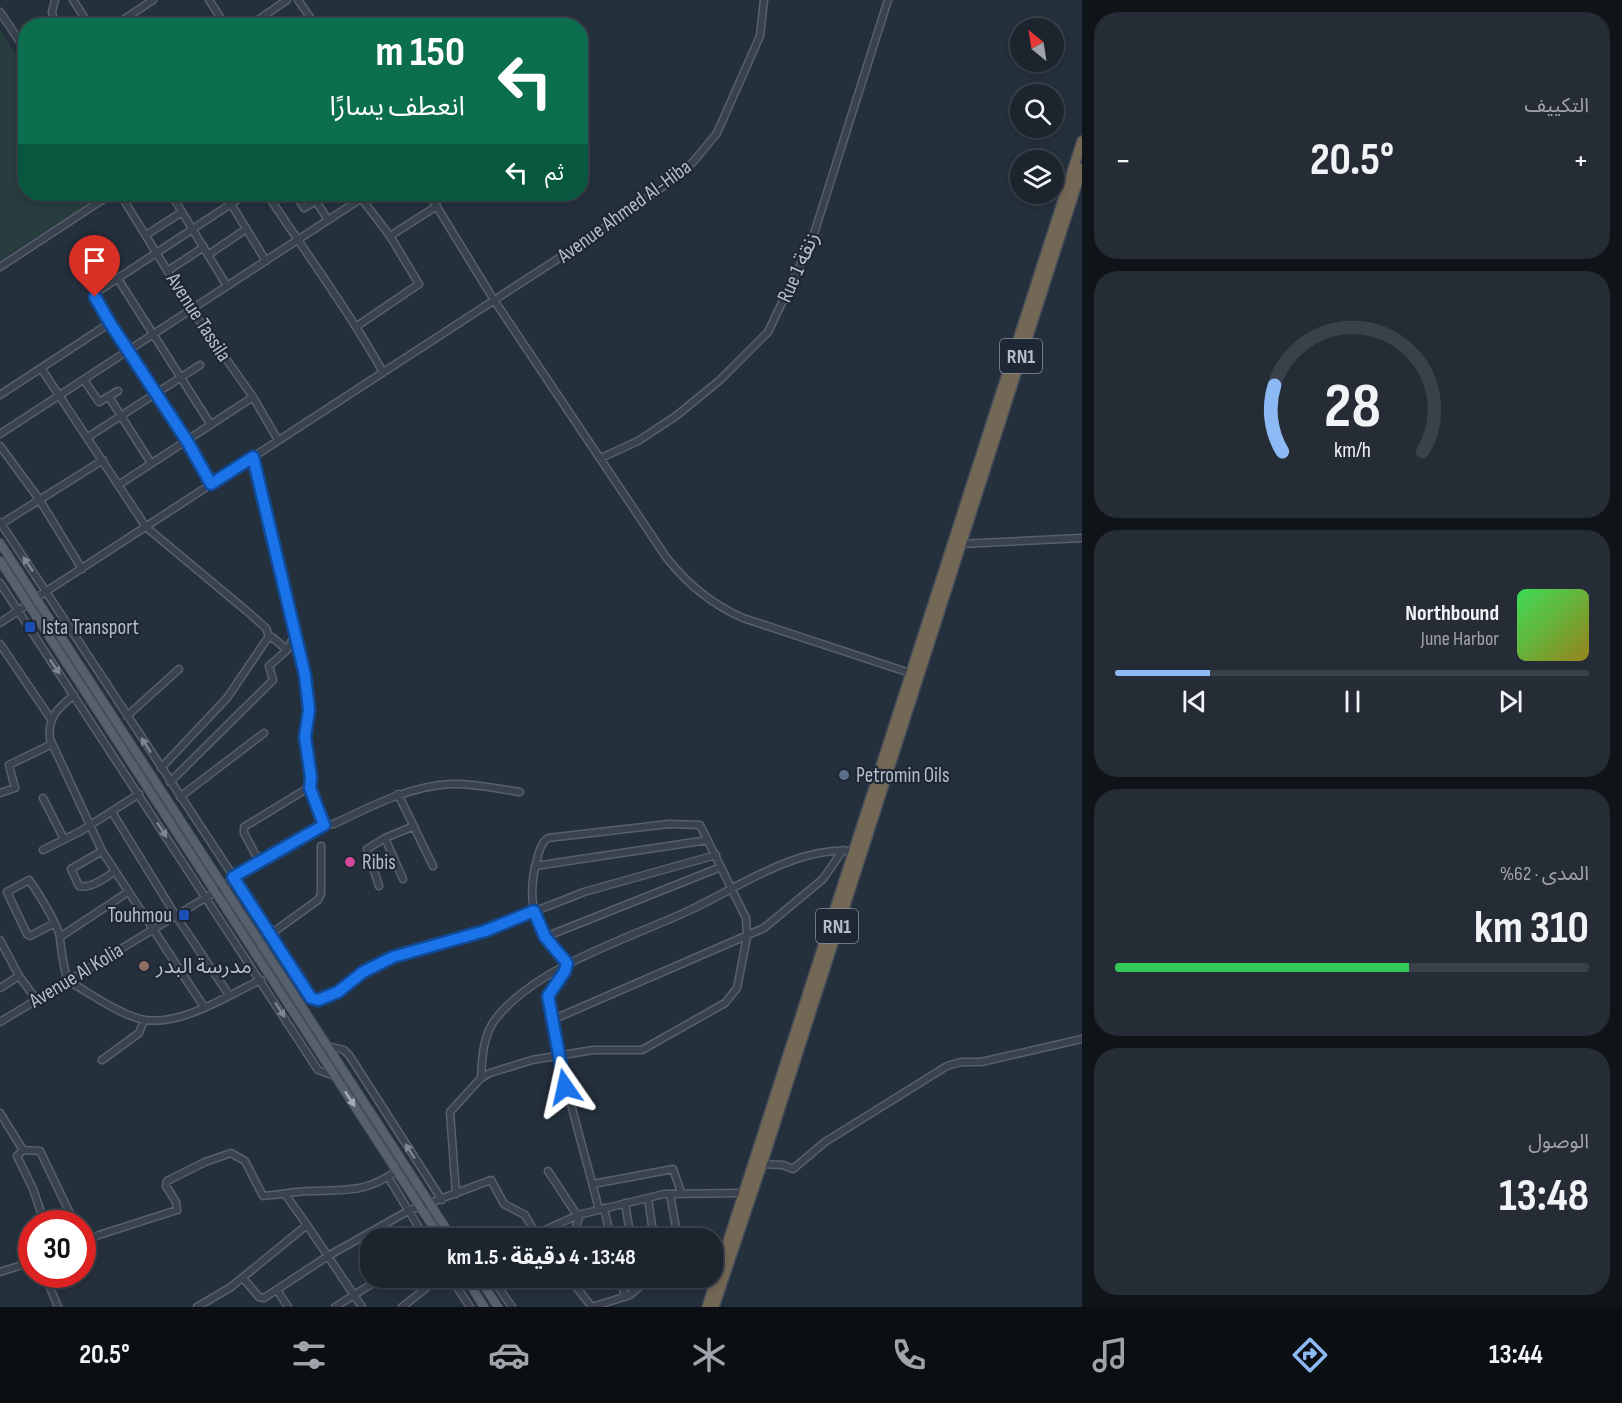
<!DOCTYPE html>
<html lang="ar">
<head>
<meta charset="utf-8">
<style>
  :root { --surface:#1c242e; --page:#252c36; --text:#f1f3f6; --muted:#a0a4aa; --line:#3a414a; --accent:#8db9f5 }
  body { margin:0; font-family:"Sofia Sans Condensed","Noto Sans Arabic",sans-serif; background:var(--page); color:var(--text); direction:rtl; height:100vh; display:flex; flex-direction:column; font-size:22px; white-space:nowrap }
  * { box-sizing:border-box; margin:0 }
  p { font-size:20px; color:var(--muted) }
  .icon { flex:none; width:33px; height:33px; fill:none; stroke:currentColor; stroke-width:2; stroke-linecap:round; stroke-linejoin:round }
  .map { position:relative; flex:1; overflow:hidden; direction:ltr }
  .details { display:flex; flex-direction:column; gap:12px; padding:12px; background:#0f1419; width:540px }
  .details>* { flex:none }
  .banner { position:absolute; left:18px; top:18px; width:570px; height:183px; border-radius:24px; box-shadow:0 3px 9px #0003,0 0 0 2px var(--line); direction:rtl; background:#0b6e4f; color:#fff; overflow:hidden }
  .needle { width:39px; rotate:330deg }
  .controls { position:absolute; left:1010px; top:18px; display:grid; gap:12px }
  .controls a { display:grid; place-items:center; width:54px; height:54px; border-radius:50%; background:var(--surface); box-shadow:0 3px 9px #0003,0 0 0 2px var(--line); font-size:30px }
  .speed { position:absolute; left:18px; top:1210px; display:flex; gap:12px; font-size:30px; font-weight:700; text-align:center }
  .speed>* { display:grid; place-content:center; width:78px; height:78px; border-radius:50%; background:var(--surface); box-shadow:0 3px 9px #0003,0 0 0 2px var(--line); line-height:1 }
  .speed .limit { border:9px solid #d22; background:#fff; color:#111 }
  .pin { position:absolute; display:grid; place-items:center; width:51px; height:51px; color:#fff; margin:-62px -26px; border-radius:50% 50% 50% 0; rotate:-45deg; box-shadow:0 0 6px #0007 }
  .pin .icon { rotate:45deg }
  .me { position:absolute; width:66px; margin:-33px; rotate:349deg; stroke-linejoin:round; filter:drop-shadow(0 0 4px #0008) }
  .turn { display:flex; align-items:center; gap:21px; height:126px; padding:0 24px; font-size:27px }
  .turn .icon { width:78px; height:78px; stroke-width:2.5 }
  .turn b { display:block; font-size:42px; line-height:51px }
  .then { display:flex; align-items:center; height:57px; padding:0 24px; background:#0003; gap:12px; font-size:22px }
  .big { font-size:45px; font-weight:700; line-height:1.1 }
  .details .card { flex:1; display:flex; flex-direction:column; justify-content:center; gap:9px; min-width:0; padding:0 21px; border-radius:24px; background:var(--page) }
  .details .dial { align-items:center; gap:0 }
  .dial svg { height:156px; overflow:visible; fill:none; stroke:var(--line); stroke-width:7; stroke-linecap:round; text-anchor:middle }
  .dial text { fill:var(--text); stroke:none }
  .song { display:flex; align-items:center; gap:18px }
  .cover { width:72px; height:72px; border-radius:9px; background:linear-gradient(135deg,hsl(130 70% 55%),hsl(50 70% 35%)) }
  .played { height:6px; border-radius:3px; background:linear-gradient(90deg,var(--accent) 20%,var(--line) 20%) }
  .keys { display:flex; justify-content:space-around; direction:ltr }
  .heat { display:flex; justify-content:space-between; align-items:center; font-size:33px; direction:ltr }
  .charge { height:9px; border-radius:4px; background:linear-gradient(90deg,#34c759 62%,var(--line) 0) }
  .trip { position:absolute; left:360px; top:1228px; width:363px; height:60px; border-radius:24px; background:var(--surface); box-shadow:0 3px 9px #0003,0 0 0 2px var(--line); font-weight:700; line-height:60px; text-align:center; direction:rtl }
  .menu { display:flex; height:96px; justify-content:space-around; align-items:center; background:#0b0e12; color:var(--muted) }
  .menu .icon { width:42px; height:42px }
  .menu .current { color:var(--accent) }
  .menu b { font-size:27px; color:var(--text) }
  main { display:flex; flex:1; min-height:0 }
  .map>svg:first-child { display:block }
  .green { fill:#273d3e }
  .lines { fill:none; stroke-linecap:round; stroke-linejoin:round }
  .minor-casing { stroke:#57606c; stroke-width:9 }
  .major-casing { stroke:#424b57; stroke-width:10 }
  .highway-casing { stroke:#444d59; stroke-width:12 }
  .minor { stroke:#39424e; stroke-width:6 }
  .major { stroke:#57616d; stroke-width:8 }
  .highway { stroke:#736756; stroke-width:9 }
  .oneway { fill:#7d8692 }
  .oneway2 { fill:#a2abb7 }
  .route-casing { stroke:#114b97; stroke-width:15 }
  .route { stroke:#1a73e8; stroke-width:10 }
  .transit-dot { fill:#1a4fb4; stroke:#1e2733; stroke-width:2 }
  .service-dot { fill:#5c6f8a; stroke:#1e2733; stroke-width:2 }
  .hotel-dot { fill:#d1479c; stroke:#1e2733; stroke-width:2 }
  .education-dot { fill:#8d6e63; stroke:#1e2733; stroke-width:2 }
  .labels { text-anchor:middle; stroke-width:4.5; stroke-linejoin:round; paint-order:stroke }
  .shield { fill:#1e2733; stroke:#88909c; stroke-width:1.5 }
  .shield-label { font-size:20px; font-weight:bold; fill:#b5bdc9 }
  .street-label { font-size:21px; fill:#b5bdc9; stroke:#1e2733 }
  .poi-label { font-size:21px; fill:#b5bdc9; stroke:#1e2733; text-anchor:start }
</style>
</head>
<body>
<main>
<section class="details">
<div class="card"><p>التكييف</p>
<div class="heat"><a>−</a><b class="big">20.5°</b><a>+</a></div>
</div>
<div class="card dial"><svg viewBox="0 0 100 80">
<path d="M14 69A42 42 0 1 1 86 69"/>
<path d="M14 69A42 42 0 0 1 10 35" stroke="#8db9f5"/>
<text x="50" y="56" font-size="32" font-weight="700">28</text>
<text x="50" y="72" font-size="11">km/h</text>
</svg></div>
<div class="card">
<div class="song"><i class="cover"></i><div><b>Northbound</b><p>June Harbor</p></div></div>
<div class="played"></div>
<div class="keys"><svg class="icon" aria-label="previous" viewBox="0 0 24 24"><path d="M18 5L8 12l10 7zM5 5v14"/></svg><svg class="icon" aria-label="pause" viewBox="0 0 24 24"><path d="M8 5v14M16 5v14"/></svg><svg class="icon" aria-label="next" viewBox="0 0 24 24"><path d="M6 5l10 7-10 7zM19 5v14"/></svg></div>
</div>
<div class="card"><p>المدى · 62%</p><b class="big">310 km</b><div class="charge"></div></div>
<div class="card"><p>الوصول</p><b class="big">13:48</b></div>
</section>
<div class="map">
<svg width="1082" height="1307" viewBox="0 0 1082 1307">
  <rect width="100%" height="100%" fill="#25303d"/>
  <!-- green -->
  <path class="green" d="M0,30L25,69L26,194H104L0,260Z"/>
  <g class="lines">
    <defs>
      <path id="minor" d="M73,0L90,26
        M209,0L226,26
        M298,0L316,26
        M0,12L26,51
        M55,26L52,12L55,0
        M114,26L153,0
        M249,26L287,0
        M120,194L191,309L253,397L278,440
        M171,194L227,286
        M225,194L266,261
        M267,194C306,253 348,310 383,372
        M295,194L304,208L328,194
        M429,194L494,300L666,557C687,584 711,604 743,618L910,673
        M316,201L328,220
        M176,202L189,194
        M146,235L182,212
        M390,236L437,206
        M208,255L246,229
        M0,267L102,200L118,194
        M169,270L204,247
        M118,279L211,425
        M357,326L419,284L390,236L358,194
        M41,368L146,527L249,613L266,628L269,637
        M84,380L99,402L118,391
        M0,395L110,323
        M109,397L151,463
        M0,434L368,194
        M88,437L200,365
        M0,446L39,499L82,569
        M253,457L306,682L309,710L305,737L311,777L310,788
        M601,458L638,441L676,416L720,380L768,332L812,240L888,0
        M120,484L253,397
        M211,484L187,441L95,297L100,290L246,194
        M0,522L315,1000L338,992L363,972L393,957L485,931L584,892L716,855
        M1,524L103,460
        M960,544L1082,538
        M0,583L318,1070L335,1076
        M36,598L596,234L675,178L694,161L717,133L760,36L764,0
        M0,623L28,604
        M0,644L51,719
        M74,695C58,708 47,718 50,739L102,851L204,1007
        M127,716L179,669
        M161,768L227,698L267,639L272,637L287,650
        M170,782L273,680L269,666L287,650L295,634
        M0,793L15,788L9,765L52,744
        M398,794L433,866
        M180,797L264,733
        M43,798L64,839
        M112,812L176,916L229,995
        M385,838L403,879
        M43,850L81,831L139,794
        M102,851L71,869L79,886C91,889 105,878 115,871
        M259,861L244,833V827L308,788L314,793L324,825
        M535,866L708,840
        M379,886L367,849L385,838L414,826
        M53,924L30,936L27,934L7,892L29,880C37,891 59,926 60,938C61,952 64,966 67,980C88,992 121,1016 145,1020C184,1025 226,996 261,980
        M60,937L128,892
        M545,937L721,867
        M0,940L19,976L36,999
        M261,941L318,900L321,894V846
        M0,988L19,976
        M552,1020L764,928L823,879L843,850
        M0,1022L225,886C251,859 291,842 324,825L334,824C371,806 410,786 451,784C474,783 498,789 520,792
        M328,1046L344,1050L349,1055L442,1200
        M102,1060L139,1033L144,1020
        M481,1078C482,1057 483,1034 497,1017C540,965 628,939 688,911C738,888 795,846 854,851
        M0,1113L23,1150
        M762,1164L783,1165L793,1169L825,1142L947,1066L961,1062H981L1082,1039
        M548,1171L579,1218L572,1239
        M388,1177L426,1239
        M593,1184L673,1169L681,1192
        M285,1194L307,1225
        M456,1194L450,1112L481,1078L490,1073L532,1060L593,1050H642L725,1003L737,988L747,937L746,918L700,825L669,824L548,838C540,844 538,855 536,864C529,889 531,920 548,941C554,949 562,955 567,963C566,977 549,984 548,999C546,1011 553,1027 556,1039C567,1097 585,1153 599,1210
        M670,1194L678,1239
        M648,1198L654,1239
        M625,1203L631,1239
        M604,1208L611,1239
        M45,1224L33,1189L17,1156L23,1150L40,1151L75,1224
        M82,1243L99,1235L177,1210L176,1202L166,1186L167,1181L205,1162L231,1153L245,1161L263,1196C279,1195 295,1191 311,1191C349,1189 362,1194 397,1171
        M0,1272L32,1262
        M45,1275L58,1307
        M243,1278L259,1297L264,1298L328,1256L408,1211L491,1180L504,1204L525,1215L536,1234L578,1215L664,1194L743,1193
        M451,1278L470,1307
        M492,1278L512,1307
        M569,1278L592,1307
        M621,1278L625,1297
        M277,1290L288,1307
        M197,1307L231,1287L307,1225L362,1307
        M335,1307L381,1278
        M402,1307L439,1278
        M592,1307L630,1295L645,1282L656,1278"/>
      <path id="major" d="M0,543L453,1239
        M0,561L441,1239
        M466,1278L484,1307
        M479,1278L498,1307"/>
      <path id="highway" d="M707,1307L1082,141
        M714,1307L762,1164L1082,168"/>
    </defs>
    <!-- minor casing -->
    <use href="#minor" class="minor-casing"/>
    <!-- major casing -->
    <use href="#major" class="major-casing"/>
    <!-- highway casing -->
    <use href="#highway" class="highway-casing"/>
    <!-- minor -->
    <use href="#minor" class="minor"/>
    <!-- major -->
    <use href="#major" class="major"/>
    <!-- highway -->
    <use href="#highway" class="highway"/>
  </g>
  <!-- one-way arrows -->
  <defs><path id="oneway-solid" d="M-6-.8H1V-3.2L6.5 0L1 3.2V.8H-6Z" transform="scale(1.5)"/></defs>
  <g class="oneway">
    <use href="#oneway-solid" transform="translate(28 564) rotate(-124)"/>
    <use href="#oneway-solid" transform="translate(55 667) rotate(56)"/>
    <use href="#oneway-solid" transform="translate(146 745) rotate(-123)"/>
    <use href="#oneway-solid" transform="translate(162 830) rotate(57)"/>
    <use href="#oneway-solid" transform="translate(280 1010) rotate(57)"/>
    <use href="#oneway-solid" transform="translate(410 1151) rotate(-123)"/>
  </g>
  <use class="oneway2" href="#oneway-solid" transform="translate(350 1099) rotate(57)"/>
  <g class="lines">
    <defs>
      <path id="route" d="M95,297L110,323L187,441L211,484L253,457L305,675L309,710L305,737L311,777L310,788L324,825L233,877L311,998L318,1000L338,992L363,972L393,957L485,931L534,911L545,937L567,963L565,971L548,996L565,1087"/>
    </defs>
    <!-- route casing -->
    <use href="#route" class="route-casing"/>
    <!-- route -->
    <use href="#route" class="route"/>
  </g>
  <!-- markers -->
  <g class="transit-dot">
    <rect x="24" y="621" width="12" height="12" rx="3"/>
    <rect x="178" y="909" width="12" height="12" rx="3"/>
  </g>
  <circle class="service-dot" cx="844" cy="775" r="6"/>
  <circle class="hotel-dot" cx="350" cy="862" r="6"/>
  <circle class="education-dot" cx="144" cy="966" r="6"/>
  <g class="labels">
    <!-- shield labels -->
    <g class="shield">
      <rect x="1000" y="339" width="42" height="34" rx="4.5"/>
      <rect x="816" y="909" width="42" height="34" rx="4.5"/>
    </g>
    <g class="shield-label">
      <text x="1021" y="363">RN1</text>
      <text x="837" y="933">RN1</text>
    </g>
    <!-- street labels -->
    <g class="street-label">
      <text transform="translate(624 211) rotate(-36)" y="7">Avenue Ahmed Al-Hiba</text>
      <text transform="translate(798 267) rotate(-66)" y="7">Rue 1 زنقة</text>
      <text transform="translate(199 317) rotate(57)" y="7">Avenue Tassila</text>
      <text transform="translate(76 975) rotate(-31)" y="7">Avenue Al Kolia</text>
    </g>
    <!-- poi labels -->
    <g class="poi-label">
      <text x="42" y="634">Ista Transport</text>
      <text x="856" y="782">Petromin Oils</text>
      <text x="362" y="869">Ribis</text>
      <text x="172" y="922" text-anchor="end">Touhmou</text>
      <text x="156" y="973">مدرسة البدر</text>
    </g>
  </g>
</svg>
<div class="controls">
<a><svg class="needle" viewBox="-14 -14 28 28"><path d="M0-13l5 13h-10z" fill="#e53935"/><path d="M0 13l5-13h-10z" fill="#a0a4aa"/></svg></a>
<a><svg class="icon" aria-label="search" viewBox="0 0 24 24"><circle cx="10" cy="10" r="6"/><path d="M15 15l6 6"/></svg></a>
<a><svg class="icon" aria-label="layers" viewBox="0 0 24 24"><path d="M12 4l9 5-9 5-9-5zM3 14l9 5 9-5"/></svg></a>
</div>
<div class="speed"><div class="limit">30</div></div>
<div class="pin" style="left:95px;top:297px;background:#d93025"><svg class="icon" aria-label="arrive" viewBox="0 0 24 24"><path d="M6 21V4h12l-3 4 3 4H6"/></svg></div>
<svg class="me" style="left:565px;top:1087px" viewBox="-20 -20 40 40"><path d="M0-17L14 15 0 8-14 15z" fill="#1a73e8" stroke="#fff" stroke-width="4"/></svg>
<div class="trip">13:48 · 4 دقيقة · 1.5 km</div>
<div class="banner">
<div class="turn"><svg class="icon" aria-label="left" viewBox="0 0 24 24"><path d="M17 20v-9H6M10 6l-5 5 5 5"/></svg><div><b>150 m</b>انعطف يسارًا</div></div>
<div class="then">ثم<svg class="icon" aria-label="left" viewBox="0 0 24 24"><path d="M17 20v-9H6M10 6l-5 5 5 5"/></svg></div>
</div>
</div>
</main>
<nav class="menu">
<b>13:44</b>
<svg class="icon current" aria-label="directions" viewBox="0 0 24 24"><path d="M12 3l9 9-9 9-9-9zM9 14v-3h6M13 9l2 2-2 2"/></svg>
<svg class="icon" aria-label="music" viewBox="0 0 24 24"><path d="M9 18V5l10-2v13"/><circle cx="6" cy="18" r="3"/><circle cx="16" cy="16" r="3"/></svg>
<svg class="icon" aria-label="phone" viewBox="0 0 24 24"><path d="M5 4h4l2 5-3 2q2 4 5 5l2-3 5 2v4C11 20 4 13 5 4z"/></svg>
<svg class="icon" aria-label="climate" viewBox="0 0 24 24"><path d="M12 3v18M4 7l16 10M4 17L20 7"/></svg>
<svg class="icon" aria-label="car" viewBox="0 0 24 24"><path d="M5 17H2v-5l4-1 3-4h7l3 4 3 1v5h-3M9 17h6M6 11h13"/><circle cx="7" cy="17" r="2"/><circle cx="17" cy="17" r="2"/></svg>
<svg class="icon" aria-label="filters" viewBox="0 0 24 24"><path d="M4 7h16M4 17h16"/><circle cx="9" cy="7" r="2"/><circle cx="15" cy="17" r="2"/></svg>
<b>20.5°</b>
</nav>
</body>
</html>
